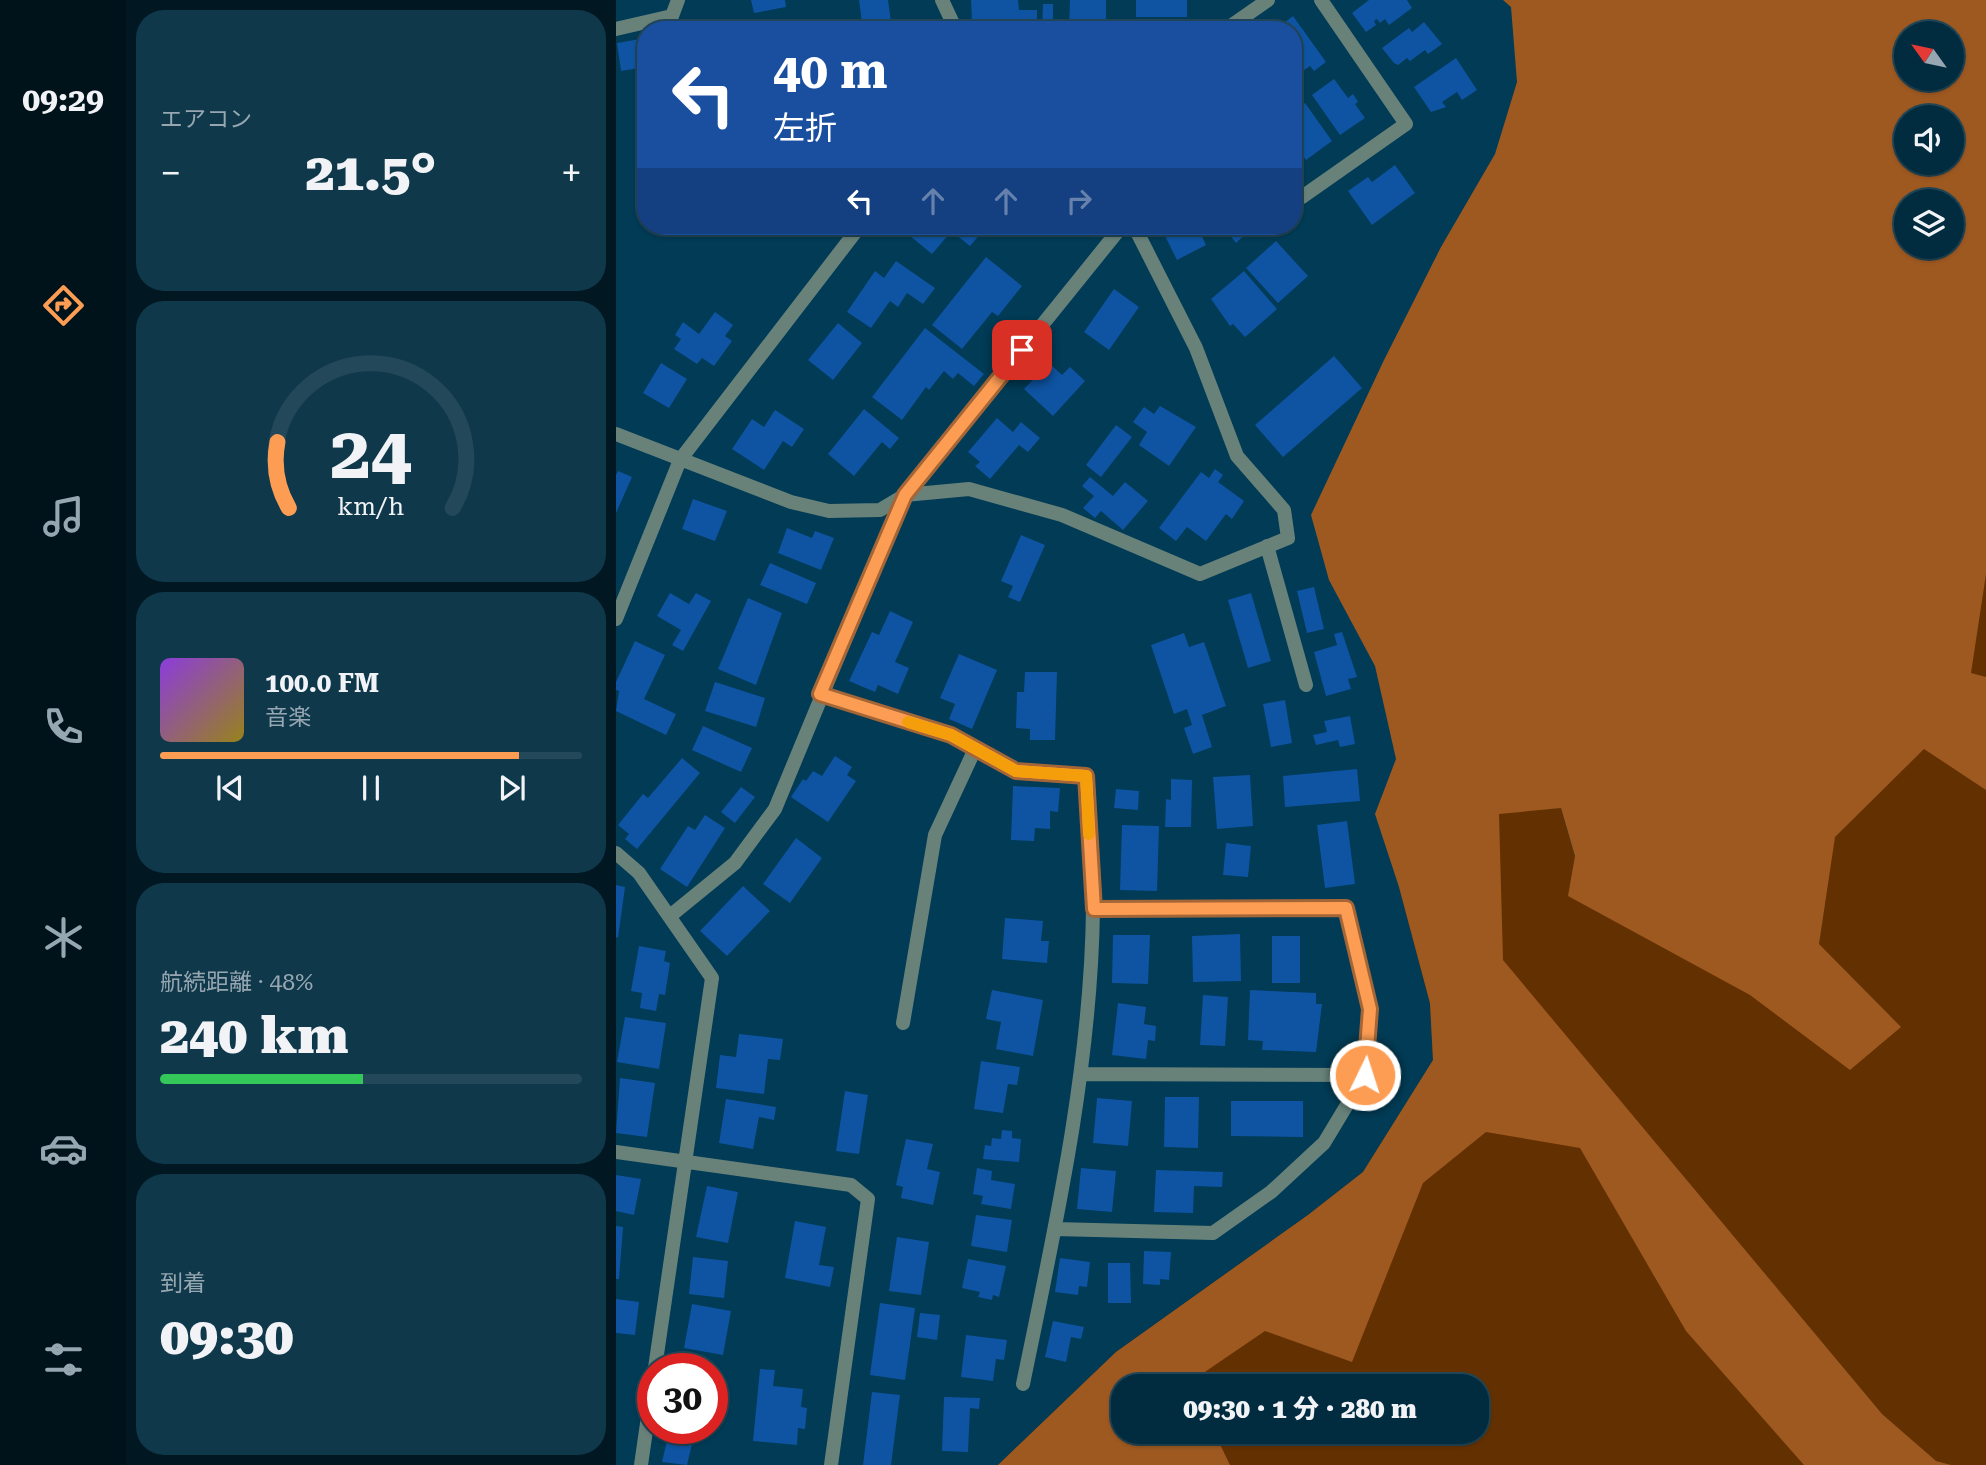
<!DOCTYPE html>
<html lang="ja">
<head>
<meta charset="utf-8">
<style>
  :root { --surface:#012c40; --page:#0f384b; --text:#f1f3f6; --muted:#96a7b1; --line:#234859; --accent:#fd9d54 }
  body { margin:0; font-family:"Roboto Serif","Noto Sans JP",serif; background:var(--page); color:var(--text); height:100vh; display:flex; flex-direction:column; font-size:26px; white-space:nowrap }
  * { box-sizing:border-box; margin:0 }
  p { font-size:23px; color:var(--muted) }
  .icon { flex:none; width:38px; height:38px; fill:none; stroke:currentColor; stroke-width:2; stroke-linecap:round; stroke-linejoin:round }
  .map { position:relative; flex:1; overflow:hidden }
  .sheet { display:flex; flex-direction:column; gap:10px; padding:10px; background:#011823; width:490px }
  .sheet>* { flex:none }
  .top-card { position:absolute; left:21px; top:21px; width:665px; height:214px; border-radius:28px; box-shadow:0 2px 5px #0004,0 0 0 2px var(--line); background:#1a4fa0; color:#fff; overflow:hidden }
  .needle { width:46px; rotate:303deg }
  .buttons { position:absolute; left:1278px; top:21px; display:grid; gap:14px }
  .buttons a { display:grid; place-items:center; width:70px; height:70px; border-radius:50%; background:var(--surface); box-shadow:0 2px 5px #0004,0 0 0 2px var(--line); font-size:35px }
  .speed { position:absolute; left:21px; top:1353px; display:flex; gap:14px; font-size:35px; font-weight:700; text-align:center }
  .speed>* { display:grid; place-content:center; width:91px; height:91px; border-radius:50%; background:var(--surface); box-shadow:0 2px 5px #0004,0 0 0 2px var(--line); line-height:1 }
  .speed .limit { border:10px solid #d22; background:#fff; color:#111 }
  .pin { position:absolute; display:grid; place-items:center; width:60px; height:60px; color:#fff; margin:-30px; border-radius:14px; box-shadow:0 4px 10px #0006 }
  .me { position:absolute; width:77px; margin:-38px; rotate:4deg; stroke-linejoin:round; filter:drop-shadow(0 0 5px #0008) }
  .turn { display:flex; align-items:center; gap:24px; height:147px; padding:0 21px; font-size:32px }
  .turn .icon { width:91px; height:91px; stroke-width:2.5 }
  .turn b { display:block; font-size:49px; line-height:60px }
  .lanes { display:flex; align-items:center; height:66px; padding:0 21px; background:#0003; justify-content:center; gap:35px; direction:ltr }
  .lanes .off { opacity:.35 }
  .big { font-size:52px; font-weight:800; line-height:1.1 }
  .sheet .widget { flex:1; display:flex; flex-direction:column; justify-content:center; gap:10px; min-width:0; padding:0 24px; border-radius:28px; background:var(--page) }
  .sheet .dial { align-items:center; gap:0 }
  .dial svg { height:182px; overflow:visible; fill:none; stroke:var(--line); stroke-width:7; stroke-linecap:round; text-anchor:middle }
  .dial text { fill:var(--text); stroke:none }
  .song { display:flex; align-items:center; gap:21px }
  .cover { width:84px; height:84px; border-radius:10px; background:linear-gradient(135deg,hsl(270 70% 55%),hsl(50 70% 35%)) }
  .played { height:7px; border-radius:4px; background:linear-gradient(90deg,var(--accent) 85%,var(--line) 85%) }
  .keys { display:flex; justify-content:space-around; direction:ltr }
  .heat { display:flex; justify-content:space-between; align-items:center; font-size:38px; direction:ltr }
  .charge { height:10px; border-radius:5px; background:linear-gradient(90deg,#34c759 48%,var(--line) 0) }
  .trip { position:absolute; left:495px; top:1374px; width:378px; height:70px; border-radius:28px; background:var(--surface); box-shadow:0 2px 5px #0004,0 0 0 2px var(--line); font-weight:800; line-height:70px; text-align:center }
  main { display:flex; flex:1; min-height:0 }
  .menu { display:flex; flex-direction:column; width:126px; justify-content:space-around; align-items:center; background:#00121a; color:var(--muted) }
  .menu .icon { width:49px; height:49px }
  .menu .on { color:var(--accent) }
  .menu b { font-size:32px; color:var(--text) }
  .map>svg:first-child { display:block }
  .green { fill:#633101; fill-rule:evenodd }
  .forest { fill:#9e5921; fill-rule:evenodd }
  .building { fill:#0e54a2 }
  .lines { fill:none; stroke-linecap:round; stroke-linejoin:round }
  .minor { stroke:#68827a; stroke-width:14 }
  .route-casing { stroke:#a46637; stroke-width:18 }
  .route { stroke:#fd9d54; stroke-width:12 }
  .slow { stroke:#f59e0b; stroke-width:12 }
</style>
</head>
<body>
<main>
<nav class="menu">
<b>09:29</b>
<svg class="icon on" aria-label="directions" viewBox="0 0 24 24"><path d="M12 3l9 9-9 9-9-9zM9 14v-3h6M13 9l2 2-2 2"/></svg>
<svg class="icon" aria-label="music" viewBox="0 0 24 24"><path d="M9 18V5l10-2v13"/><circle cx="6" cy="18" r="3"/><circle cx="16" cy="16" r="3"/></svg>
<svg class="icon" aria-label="phone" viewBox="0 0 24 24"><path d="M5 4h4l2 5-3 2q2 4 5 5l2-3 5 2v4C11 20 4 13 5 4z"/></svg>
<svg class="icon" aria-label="climate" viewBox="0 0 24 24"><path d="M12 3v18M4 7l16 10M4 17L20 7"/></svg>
<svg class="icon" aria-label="car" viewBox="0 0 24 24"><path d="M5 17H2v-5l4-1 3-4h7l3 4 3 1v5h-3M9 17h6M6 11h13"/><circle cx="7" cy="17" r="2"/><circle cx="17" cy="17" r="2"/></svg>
<svg class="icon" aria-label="filters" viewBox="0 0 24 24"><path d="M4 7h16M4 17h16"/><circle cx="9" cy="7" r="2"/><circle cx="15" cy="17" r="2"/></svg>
</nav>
<section class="sheet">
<div class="widget"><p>エアコン</p>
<div class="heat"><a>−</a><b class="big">21.5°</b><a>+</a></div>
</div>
<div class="widget dial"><svg viewBox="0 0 100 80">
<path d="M14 69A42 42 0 1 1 86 69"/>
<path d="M14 69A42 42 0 0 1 9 40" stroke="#fd9d54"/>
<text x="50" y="56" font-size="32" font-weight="700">24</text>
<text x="50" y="72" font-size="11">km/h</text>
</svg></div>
<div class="widget">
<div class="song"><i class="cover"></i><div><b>100.0 FM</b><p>音楽</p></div></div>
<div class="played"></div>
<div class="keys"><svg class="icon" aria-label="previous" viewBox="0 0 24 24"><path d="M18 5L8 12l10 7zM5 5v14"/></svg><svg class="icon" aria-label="pause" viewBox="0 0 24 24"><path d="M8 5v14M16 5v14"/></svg><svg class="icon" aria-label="next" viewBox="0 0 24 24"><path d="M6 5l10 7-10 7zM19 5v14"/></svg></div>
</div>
<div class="widget"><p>航続距離 · 48%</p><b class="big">240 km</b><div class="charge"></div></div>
<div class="widget"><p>到着</p><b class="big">09:30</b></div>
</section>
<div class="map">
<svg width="1370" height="1465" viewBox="0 0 1370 1465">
  <rect width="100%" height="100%" fill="#013b55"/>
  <!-- green -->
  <path class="green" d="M1370,23V1465H382L500,1352L692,1215L747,1172L817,1061L814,1004L783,887L794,778L945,808L959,856L1255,121L1335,79ZM1290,117H1335V163H1290ZM1290,201H1335V247H1290ZM508,1386H861V1432H508Z"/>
  <!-- forest -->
  <path class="forest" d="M887,0H1370V574L1355,673L1370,677V790L1308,749L1219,837L1203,944L1285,1027L1234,1070L1134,995L952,896L959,856L945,808L883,814L887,960L1266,1414L1320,1461L1335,1465H1188L1070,1331L964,1148L870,1132L807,1183L736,1362L649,1331L577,1380L579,1386H508V1432H598L614,1465H382L500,1352L692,1215L747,1172L817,1060L814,1003L783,887L759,814L780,759L759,666L713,580L695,515L768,360L825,247L879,154L901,82L895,7ZM1290,33H1335V79H1290ZM1290,117H1335V163H1290ZM1290,201H1335V247H1290Z"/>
  <!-- building -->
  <path class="building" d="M135,0H169L170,7L138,13Z
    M243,0H272L275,22L283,21L284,30H247Z
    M355,0H402L403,10H421V30H377V21L356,22Z
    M454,0H490V22H481V30H453Z
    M520,0H571V17H520Z
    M753,0H791L796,8L773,25L769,19L764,23L761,19L758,21L760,25L750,32L736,13Z
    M427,4H437V30H426Z
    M677,16L710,62L698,71L694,66L680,76L677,30H659Z
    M808,22L826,44L812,54L809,50L794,61L791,58L782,65L778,63L766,48L793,28L796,32Z
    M30,38V67L5,71L1,43Z
    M840,58L861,90L846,100L841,92L826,102L830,107L815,112L798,87Z
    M718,79L732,98L737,94L742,102L739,104L749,118L724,135L696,95Z
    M689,103L716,141L690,160L677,143V112Z
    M779,165L799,193L756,225L732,191L752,177L756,182Z
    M282,226H340L316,254Z
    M346,226H371L354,246L339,234Z
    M544,226H581L590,245L561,260Z
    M607,226H638L620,243Z
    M660,241L692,276L662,303L630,268Z
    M370,257L406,286L382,316L376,312L346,349L316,325Z
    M280,261L319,288L307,304L291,293L282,307L274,301L255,328L231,312L259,271L268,278Z
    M628,271L661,309L629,337L617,324L614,326L595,299Z
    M498,289L523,307L493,350L468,332Z
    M99,312L117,325L109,336L116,341L98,366L86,358L81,364L58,349L65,339L59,335L67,322L83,334Z
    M222,323L246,343L217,380L192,360Z
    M309,328L368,374L358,386L342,373L337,379L328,371L313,390L310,387L286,420L256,397Z
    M718,356L746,388L667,457L639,425Z
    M45,363L71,379L53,408L27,393Z
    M433,363L446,375L454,367L469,381L437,416L408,389Z
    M544,406L580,427L553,466L523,445L531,432L517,422L528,407L538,414Z
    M248,409L283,438L274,449L266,442L238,476L212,454Z
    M159,410L188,429L176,447L167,441L148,470L116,449L136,419L148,427Z
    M381,418L397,432L405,422L424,438L412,452L403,445L374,479L359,466L364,462L352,452Z
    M500,425L516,437L485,477L470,465Z
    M599,469L607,475L602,482L628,501L616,519L610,514L590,541L571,527L560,541L543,528L585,472L593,478Z
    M2,471L16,477L0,513V475Z
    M474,477L497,496L509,482L532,501L507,530L485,511L479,518L467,508L478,496L466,486Z
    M77,499L111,511L99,541L66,529Z
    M171,528L196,538L199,531L218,538L205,570L162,553Z
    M405,535L429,545L404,602L392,597L397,586L385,581Z
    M154,563L200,583L191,604L144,585Z
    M698,587L708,629L691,633L681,591Z
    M54,593L73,604L80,593L95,601L67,651L56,645L65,630L41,616Z
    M635,593L655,661L632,668L612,600Z
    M132,598L166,613L140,685L102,669Z
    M274,611L297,622L279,662L293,668L282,694L262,685L259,692L233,681L256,632L263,635Z
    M726,632L741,677L732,679L735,689L710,696L698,652L721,645L718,634Z
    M568,633L573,647L588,642L610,706L586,715L596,747L577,754L568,728L576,725L571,709L558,714L535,645Z
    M19,641L49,655L28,699L60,714L50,735L0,711L3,691L0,690V682Z
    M343,654L381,670L356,729L333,719L339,704L324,698Z
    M409,672H441L439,740H414V729L400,728L401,692H408Z
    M99,682L149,698L140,727L89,711Z
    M669,700L676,743L655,747L647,704Z
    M734,716L739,744L724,747L722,740L700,745L697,735L711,732L708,721Z
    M87,726L136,748L125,772L76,750Z
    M219,756L236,767L231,775L240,781L212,822L175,797L187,779L190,781L197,771L206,776Z
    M66,758L84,773L21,849L9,839L13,834L2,825L27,794L32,798Z
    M741,769L744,801L669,807L667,776Z
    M634,775L637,826L601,829L597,777Z
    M555,779L576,780L575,827H549L550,799L555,800Z
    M397,786L444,788L442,812L434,811V829L419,828L418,841L395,840Z
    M125,787L139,797L119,823L105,812Z
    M500,789L523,791L522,810L498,808Z
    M89,815L109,828L71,887L44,869L72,826L79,830Z
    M731,821L739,884L709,888L701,825Z
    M506,825L543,826L541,891L504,890Z
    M180,838L206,858L174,903L147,884Z
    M610,843L635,846L632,877L607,875Z
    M0,885L9,887L2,938L0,937Z
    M127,886L154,911L111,956L84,931Z
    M389,918L427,921L425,941H433L431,963L386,959Z
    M624,934L625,981L577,982L576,936Z
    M497,935H534L532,984L496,983Z
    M656,936H684V983H656Z
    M23,946L50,951L48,961L54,963L49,995L43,994L40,1011L24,1008L26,993L15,991Z
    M376,990L427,1000L417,1056L380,1049L385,1022L370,1019Z
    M634,990L700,993V1004H706L700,1052L646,1050L647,1041L632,1040Z
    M587,995L612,997L609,1046L584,1045Z
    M502,1003L530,1007L528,1024L540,1026L539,1041L532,1040L530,1059L496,1055Z
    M9,1017L50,1023L43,1069L1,1062Z
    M123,1034L167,1039L164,1060L152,1059L148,1094L100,1088L104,1055L120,1057Z
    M365,1061L404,1067L401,1085L392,1084L387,1113L358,1109Z
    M4,1078L39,1083L31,1137L0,1133Z
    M229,1091L252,1095L243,1154L220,1151Z
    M549,1097H583L582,1148L548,1147Z
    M481,1098L516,1101L512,1146L477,1143Z
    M110,1099L160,1107L158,1120L143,1117L137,1149L103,1143Z
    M615,1101H687V1137L615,1136Z
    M386,1130L396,1131V1138L405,1139L403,1162L367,1159L369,1145L375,1146L376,1138L385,1139Z
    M290,1139L317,1144L311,1169L324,1172L317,1205L285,1198L287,1187L280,1185Z
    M361,1168L376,1171L375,1180L399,1184L395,1209L365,1204L367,1196L357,1194Z
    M465,1168L500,1171L496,1212L461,1209Z
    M540,1170L607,1172L606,1187L578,1186L577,1213L538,1212Z
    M0,1175L25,1179L18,1215L0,1211Z
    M91,1186L122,1192L112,1243L80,1237Z
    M360,1215L396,1220L391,1252L355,1246Z
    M179,1221L210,1227L203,1265L218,1267L214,1287L169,1278Z
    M0,1226L7,1227L3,1279H0Z
    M281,1237L313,1242L305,1295L273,1291Z
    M528,1251L555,1252L553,1280L544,1279V1285L527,1284Z
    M77,1257L112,1261L108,1298L73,1294Z
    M444,1258L474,1262L471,1287L463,1286L462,1295L439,1292Z
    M352,1259L390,1266L383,1297L377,1295L376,1300L362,1297L364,1292L346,1288Z
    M492,1263H514L515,1303H492Z
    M0,1299L23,1302L19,1335L0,1333Z
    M264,1303L299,1308L289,1380L254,1375Z
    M76,1304L115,1311L107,1355L68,1348Z
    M304,1313L324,1315L321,1340L301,1337Z
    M437,1321L468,1327L465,1339L455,1337L450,1362L429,1357Z
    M350,1335L391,1340L388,1360L380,1359L377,1381L345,1377Z
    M59,1357L98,1366L97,1368H56Z
    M144,1369L159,1370L157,1386L187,1389L185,1407L191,1408L189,1429L182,1428L181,1445L137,1441Z
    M256,1392L284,1395L275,1465H247Z
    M328,1397L364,1398L363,1409L354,1408L352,1452L326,1451Z
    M54,1428L79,1432L71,1465L46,1462Z"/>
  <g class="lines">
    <!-- minor -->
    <path class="minor" d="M326,0L340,30
      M0,29L56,16L62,0
      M609,30L652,0
      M677,183L686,197L790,124L705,0
      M0,434L175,502L213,511L264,510L289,495L353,489L446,515L584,574L672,538L668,510L621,456L580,348L518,226
      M651,546L690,685
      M0,619L64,460L244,226
      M204,694L335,735L400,771L470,776C473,820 478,865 477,909C475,1069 439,1228 407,1384
      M0,853L23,873L96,978L39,1368
      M54,916L119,863L159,809L289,495L506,226
      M287,1023L319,835L359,749
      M465,1074L749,1075
      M0,1152L235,1185L252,1199L215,1465
      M439,1229L597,1233L655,1192L708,1143L749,1075L754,1009L730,908L477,909
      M25,1465L37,1382"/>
  </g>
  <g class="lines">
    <defs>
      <path id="route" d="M406,350L289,495L204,694L335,735L400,771L470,776L478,909L730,908L754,1009L749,1075"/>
    </defs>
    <!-- route casing -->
    <use href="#route" class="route-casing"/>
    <!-- route -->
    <use href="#route" class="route"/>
    <!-- slow -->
    <path class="slow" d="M292,722L335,735L400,771L470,776L473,834"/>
  </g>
</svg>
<div class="buttons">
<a><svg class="needle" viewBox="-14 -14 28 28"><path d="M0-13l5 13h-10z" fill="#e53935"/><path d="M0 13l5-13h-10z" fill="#96a7b1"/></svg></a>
<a><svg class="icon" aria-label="sound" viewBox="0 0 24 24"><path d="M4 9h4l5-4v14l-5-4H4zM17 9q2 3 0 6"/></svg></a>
<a><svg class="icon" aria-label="layers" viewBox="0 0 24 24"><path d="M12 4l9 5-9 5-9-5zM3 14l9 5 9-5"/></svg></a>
</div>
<div class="speed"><div class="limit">30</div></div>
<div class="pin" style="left:406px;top:350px;background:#d93025"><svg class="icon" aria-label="arrive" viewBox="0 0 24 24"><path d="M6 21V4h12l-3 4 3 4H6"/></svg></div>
<svg class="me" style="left:749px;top:1075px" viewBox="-20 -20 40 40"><circle r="17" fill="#fd9d54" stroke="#fff" stroke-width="3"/><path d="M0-11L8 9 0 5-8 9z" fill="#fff"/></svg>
<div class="trip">09:30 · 1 分 · 280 m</div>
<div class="top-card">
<div class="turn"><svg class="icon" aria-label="left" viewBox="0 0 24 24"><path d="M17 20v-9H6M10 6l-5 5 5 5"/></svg><div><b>40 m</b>左折</div></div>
<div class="lanes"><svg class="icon" aria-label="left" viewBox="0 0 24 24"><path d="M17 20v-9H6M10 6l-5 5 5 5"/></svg><svg class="icon off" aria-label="ahead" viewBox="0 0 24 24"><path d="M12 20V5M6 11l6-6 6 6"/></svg><svg class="icon off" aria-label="ahead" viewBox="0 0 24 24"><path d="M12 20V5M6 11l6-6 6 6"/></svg><svg class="icon off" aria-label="right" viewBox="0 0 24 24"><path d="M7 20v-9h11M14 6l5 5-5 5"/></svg></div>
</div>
</div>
</main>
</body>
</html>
